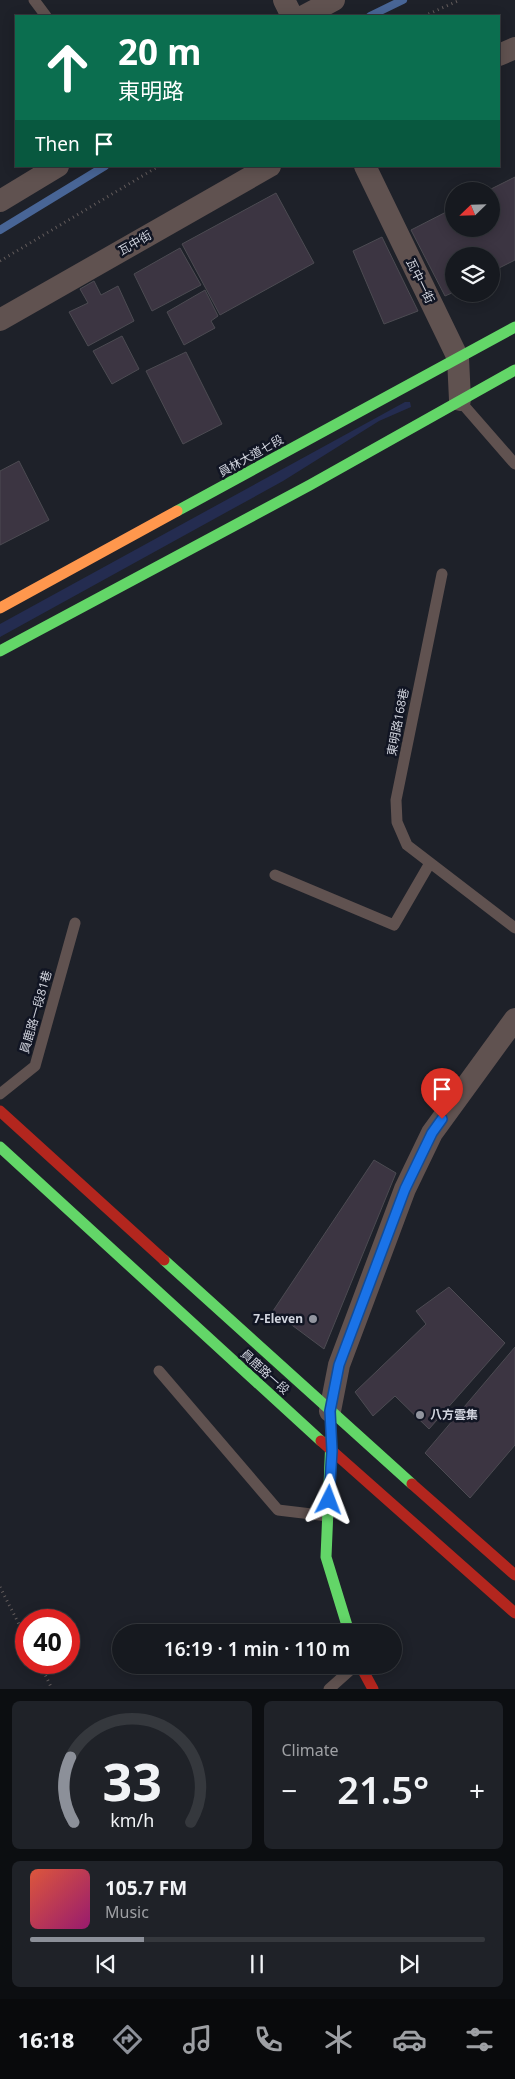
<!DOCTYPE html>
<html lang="en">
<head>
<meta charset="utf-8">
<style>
  :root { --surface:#16191f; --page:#1f2228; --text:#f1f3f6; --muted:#9ea0a4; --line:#35383d; --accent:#8c9099 }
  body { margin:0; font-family:"Noto Sans","Noto Sans TC",sans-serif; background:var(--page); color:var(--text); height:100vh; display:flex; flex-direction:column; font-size:19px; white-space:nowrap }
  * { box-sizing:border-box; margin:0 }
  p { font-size:16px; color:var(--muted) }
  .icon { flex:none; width:28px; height:28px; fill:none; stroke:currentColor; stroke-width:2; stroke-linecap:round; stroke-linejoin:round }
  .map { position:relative; height:1689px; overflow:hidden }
  .drawer { display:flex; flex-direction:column; gap:12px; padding:12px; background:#0c0e11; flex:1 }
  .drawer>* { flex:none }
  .guide { position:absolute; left:15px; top:15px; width:485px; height:152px; border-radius:0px; box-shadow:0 2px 12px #0003,0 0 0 1px var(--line); background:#0b6e4f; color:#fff; overflow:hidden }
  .needle { width:32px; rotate:247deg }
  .controls { position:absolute; left:445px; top:182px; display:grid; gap:10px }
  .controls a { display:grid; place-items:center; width:55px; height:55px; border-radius:50%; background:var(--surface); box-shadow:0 2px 12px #0003,0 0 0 1px var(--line); font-size:25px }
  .speed { position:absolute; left:15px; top:1609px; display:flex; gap:10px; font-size:25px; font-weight:700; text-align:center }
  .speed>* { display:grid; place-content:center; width:65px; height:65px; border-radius:50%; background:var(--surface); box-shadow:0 2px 12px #0003,0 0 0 1px var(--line); line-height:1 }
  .speed .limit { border:8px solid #d22; background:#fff; color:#111 }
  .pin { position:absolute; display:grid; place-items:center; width:42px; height:42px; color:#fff; margin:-51px -21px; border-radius:50% 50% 50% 0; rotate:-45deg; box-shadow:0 0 5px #0007 }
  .pin .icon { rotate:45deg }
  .me { position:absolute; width:55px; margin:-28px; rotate:3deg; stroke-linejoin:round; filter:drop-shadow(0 0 4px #0008) }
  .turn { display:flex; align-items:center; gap:18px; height:105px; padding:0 20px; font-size:22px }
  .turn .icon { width:65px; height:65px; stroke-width:2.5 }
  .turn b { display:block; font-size:35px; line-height:42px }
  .then { display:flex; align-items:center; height:48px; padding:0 20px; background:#0003; gap:10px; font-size:19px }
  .big { font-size:38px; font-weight:600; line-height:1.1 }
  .drawer .card { flex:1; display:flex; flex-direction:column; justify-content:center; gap:8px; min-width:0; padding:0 18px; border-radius:8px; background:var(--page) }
  .drawer .dial { align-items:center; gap:0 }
  .dial svg { height:130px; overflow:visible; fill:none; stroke:var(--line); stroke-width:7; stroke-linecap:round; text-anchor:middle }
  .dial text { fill:var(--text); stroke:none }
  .song { display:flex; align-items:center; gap:15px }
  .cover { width:60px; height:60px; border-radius:8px; background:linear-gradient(135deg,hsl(10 70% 55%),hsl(320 70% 35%)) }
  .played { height:5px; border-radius:2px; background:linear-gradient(90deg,var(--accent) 25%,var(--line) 25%) }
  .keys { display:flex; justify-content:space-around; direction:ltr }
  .heat { display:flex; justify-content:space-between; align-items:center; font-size:28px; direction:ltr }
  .drawer .tiles { flex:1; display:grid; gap:12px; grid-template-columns:1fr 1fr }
  .card:last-child { grid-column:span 2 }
  .trip { position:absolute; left:112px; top:1624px; width:290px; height:50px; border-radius:25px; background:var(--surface); box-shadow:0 2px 12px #0003,0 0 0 1px var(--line); font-weight:600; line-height:50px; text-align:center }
  .menu { display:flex; height:80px; justify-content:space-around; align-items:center; background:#090a0c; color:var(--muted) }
  .menu .icon { width:35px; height:35px }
  .menu .current { color:var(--accent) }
  .menu b { font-size:22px; color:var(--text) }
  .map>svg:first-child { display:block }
  .green { fill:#242c50 }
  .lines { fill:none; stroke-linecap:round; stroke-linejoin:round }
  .stream { stroke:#486596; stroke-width:8 }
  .building { fill:#3c3542; stroke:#4c4b52 }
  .path { stroke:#635c5c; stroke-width:3; stroke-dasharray:1 4; stroke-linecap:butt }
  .lane { stroke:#605250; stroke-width:11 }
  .street { stroke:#605250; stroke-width:22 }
  .fast { stroke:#63d668; stroke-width:11 }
  .slow { stroke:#ff974d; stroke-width:11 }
  .jam { stroke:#b3261e; stroke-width:11 }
  .route-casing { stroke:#114b97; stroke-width:12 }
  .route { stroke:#1a73e8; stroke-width:9 }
  .poi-dot { fill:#92959f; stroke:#111523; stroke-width:2 }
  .labels { text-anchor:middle; stroke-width:5; stroke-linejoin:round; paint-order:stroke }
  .street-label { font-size:12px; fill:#d1d4de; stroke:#111523 }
  .poi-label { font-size:12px; font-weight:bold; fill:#d1d4de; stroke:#111523; text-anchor:end }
</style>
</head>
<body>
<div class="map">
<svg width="515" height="1689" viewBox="0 0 515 1689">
  <rect width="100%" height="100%" fill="#1e2129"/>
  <!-- green -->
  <path class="green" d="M405,402H410L411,407L379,421L283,481L0,637V624Z"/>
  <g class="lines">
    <!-- stream -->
    <path class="stream" d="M370,16L403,0
      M0,230L105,166"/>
  </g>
  <!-- building -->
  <path class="building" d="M515,177V260L491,272V256H454V292L445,296L411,230L454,208V229H491V191H487Z
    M276,193L314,263L220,315L182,244Z
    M382,237L418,311L384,324L353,251Z
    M180,248L201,285L152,311L134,274Z
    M94,281L101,295L118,286L134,321L88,346L69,312L88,303L80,289Z
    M205,290L218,316L211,321L215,328L184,345L167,312Z
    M122,336L139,369L112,384L93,351Z
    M186,352L222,424L183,444L146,371Z
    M19,461L49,520L0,545V471Z
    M374,1160L396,1173L324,1349L273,1311Z
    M449,1287L505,1343L429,1429L395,1396L373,1416L355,1392L426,1324L416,1311Z
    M515,1347V1445L470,1498L425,1453Z"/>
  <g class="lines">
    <!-- path -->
    <path class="path" d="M424,16L460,0
      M0,261L159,166
      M0,1587L26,1638
      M39,1662L52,1689"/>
    <!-- lane -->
    <path class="lane" d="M34,0L46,16
      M460,401L515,464
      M442,574L396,800L397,822L407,845L515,928
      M275,875L394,925L430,863
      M0,1094L35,1066L75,923
      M159,1371L278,1510L328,1516
      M329,1689L356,1665"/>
    <!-- street -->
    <path class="street" d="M284,0L292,16
      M304,16L334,0
      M499,55L515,48
      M365,166L458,358L460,400
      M0,201L58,166
      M0,320L270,166
      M330,1411L339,1365L405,1189L432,1133L515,1019"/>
    <!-- fast -->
    <path class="fast" d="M177,511L515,327
      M0,651L310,485L515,370
      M0,1147L321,1441
      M164,1260L412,1484
      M331,1438L326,1557L349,1632"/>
    <!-- slow -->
    <path class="slow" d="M0,608L177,511"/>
    <!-- jam -->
    <path class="jam" d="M0,1111L164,1260
      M321,1441L515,1613
      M412,1484L515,1575
      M360,1665L373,1689"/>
  </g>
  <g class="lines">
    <defs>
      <path id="route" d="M329,1500L332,1451L330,1411L339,1365L405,1189L432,1133L442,1119"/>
    </defs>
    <!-- route casing -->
    <use href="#route" class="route-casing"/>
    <!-- route -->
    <use href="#route" class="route"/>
  </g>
  <!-- markers -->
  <g class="poi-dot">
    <circle cx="313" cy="1319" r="5"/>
    <circle cx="420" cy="1415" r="5"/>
  </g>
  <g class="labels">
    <!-- street labels -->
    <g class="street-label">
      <text transform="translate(135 243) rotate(-30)" y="4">瓦中街</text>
      <text transform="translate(420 281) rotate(64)" y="4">瓦中一街</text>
      <text transform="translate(251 456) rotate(-29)" y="4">員林大道七段</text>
      <text transform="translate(398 722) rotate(-79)" y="4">東明路168巷</text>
      <text transform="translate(36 1012) rotate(-74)" y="4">員鹿路一段81巷</text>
      <text transform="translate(265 1372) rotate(42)" y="4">員鹿路一段</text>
    </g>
    <!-- poi labels -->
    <g class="poi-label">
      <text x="303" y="1323">7-Eleven</text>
      <text x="430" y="1419" text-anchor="start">八方雲集</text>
    </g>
  </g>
</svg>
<div class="controls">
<a><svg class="needle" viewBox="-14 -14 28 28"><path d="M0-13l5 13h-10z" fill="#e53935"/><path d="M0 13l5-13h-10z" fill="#9ea0a4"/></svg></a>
<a><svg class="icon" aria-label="layers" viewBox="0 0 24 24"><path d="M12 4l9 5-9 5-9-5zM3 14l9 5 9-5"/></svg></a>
</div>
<div class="speed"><div class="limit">40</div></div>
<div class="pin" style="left:442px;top:1119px;background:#d93025"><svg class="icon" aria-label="arrive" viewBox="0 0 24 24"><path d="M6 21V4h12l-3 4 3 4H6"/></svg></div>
<svg class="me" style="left:329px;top:1500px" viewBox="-20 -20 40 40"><path d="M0-17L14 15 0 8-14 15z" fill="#1a73e8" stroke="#fff" stroke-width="4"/></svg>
<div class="trip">16:19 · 1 min · 110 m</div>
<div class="guide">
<div class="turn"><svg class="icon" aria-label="ahead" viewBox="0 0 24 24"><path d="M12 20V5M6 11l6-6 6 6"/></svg><div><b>20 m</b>東明路</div></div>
<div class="then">Then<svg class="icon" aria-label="arrive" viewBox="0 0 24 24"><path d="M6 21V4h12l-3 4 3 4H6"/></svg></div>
</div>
</div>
<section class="drawer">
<div class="tiles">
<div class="card dial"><svg viewBox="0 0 100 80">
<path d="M14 69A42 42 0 1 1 86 69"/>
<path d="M14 69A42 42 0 0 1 12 29" stroke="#8c9099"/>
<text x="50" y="56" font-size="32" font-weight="700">33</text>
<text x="50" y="72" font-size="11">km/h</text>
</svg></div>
<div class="card"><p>Climate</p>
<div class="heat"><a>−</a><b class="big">21.5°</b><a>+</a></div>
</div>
<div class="card">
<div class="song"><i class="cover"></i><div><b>105.7 FM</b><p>Music</p></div></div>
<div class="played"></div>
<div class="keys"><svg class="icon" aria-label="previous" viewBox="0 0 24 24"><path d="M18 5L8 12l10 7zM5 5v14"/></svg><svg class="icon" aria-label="pause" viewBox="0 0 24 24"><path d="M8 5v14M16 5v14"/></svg><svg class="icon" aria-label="next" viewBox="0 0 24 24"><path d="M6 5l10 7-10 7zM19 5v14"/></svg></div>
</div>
</div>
</section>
<nav class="menu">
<b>16:18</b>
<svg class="icon current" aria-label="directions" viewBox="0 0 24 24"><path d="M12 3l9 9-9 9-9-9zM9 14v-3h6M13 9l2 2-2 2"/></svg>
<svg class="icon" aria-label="music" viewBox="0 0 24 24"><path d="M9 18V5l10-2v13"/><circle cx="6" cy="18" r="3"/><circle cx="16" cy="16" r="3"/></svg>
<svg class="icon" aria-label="phone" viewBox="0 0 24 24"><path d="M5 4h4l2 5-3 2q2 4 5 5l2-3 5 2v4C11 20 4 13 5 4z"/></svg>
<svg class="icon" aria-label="climate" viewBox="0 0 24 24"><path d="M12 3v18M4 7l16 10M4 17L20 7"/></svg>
<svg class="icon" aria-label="car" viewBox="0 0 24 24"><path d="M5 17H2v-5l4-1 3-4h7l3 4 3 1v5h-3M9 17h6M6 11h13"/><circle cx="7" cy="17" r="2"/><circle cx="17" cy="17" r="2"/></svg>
<svg class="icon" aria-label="filters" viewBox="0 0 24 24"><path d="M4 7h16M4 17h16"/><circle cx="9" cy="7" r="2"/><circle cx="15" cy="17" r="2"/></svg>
</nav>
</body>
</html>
